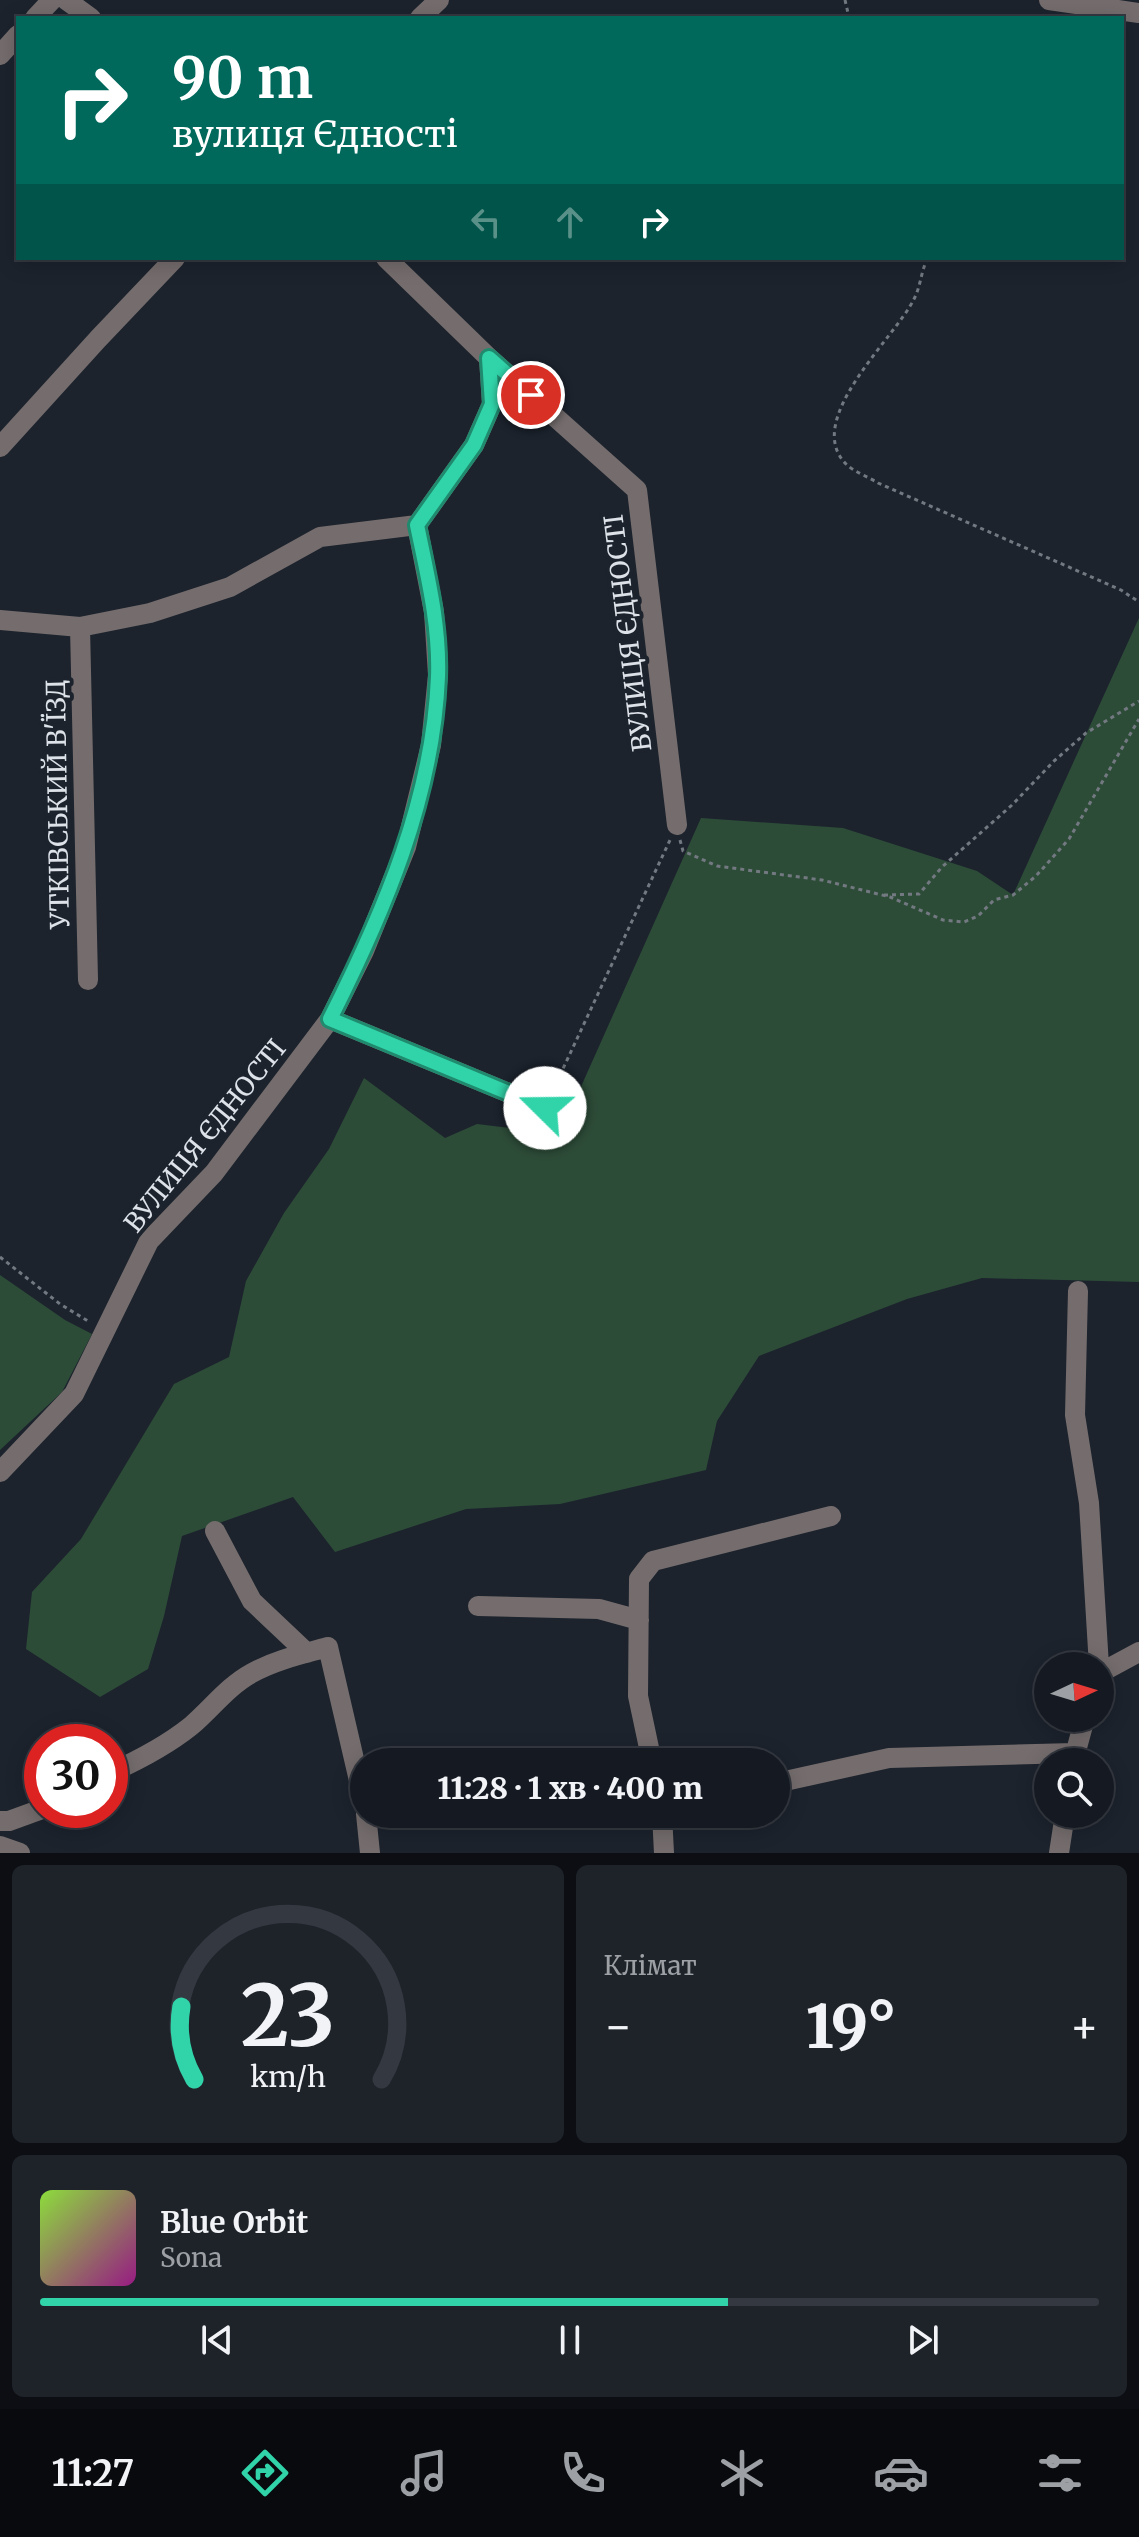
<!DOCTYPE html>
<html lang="uk">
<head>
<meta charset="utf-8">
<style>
  :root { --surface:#151a22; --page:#1e232a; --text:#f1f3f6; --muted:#9da1a5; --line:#343840; --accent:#31d4a9 }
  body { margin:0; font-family:Merriweather,serif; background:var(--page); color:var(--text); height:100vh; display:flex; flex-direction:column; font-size:30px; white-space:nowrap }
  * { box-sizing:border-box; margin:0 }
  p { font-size:26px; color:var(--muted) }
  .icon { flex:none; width:44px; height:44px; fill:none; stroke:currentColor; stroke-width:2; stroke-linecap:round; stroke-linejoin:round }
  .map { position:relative; height:1853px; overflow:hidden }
  .details { display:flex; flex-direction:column; gap:12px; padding:12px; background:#0c0e13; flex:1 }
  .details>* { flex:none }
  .guide { position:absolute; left:16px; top:16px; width:1108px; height:244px; border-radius:0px; box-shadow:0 4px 20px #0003,0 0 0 2px var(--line); background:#00695c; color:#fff; overflow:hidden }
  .needle { width:52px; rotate:86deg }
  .controls { position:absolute; left:1034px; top:1652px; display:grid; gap:16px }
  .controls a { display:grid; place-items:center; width:80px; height:80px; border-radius:50%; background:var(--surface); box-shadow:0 4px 20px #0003,0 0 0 2px var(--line); font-size:40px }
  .speed { position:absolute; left:24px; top:1724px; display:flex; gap:16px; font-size:40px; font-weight:700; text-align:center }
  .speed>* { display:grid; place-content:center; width:104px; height:104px; border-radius:50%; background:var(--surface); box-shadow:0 4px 20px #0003,0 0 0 2px var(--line); line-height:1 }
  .speed .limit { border:12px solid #d22; background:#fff; color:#111 }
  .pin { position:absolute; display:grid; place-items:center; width:68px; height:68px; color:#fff; margin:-34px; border:4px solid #fff; border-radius:50%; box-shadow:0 2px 8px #0007 }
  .me { position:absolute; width:88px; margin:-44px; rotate:292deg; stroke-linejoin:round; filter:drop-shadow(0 0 6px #0008) }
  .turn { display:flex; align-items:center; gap:28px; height:168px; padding:0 24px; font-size:36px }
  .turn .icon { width:104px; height:104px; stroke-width:2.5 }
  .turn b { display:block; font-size:56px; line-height:68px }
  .lanes { display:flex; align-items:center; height:76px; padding:0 24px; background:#0003; justify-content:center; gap:40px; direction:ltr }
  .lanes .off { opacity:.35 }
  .big { font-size:60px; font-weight:800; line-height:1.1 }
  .details .card { flex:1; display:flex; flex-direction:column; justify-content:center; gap:12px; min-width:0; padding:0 28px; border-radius:12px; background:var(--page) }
  .details .dial { align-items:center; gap:0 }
  .dial svg { height:208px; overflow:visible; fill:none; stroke:var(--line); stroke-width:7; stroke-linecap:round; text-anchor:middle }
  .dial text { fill:var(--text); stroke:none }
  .song { display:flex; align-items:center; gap:24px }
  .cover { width:96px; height:96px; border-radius:12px; background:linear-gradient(135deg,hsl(90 70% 55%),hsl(310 70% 35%)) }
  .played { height:8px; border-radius:4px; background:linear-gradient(90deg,var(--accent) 65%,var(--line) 65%) }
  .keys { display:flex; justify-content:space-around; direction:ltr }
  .heat { display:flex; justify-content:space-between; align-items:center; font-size:44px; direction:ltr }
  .details .tiles { flex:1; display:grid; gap:12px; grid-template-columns:1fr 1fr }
  .card:last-child { grid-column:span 2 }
  .trip { position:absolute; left:350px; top:1748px; width:440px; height:80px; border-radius:40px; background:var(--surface); box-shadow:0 4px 20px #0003,0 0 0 2px var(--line); font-weight:800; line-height:80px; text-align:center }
  .tabs { display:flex; height:128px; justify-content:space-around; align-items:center; background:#080a0e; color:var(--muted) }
  .tabs .icon { width:56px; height:56px }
  .tabs .current { color:var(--accent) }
  .tabs b { font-size:36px; color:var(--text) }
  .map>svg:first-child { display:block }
  .green { fill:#2d4c38 }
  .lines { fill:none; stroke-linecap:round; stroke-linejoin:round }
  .path { stroke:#737981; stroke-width:3; stroke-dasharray:4 4; stroke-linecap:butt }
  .minor { stroke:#756d6d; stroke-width:20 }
  .route-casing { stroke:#208a6e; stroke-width:20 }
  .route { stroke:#31d4a9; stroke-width:14 }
  .labels { text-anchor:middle; stroke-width:8; stroke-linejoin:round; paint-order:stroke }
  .street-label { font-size:26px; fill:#dde2e9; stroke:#1c232d }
</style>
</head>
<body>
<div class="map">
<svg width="1139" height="1853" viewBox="0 0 1139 1853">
  <rect width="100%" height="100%" fill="#1c232d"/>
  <!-- green -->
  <path class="green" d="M1139,618V1282L982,1278L907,1299L759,1356L717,1421L706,1470L560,1504L466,1509L335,1552L293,1497L182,1536L164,1616L148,1669L100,1697L26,1649L32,1592L81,1539L174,1384L229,1357L246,1281L284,1213L329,1149L364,1078L445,1138L477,1124L545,1132L571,1109L701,818L843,828L977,871L1013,895Z
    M0,1275L65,1320L92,1334L62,1392L0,1450Z"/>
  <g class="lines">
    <!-- path -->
    <path class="path" d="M845,0L848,13L852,18
      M928,258C921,270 921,286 914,299C895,338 802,420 846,464C854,472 869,477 878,483L1121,590L1139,602
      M680,840L683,851L717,866L822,880L890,897L943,920L964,922L978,916L994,900L1013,895L1036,876L1069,839L1139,719
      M884,895L919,894L942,867L1012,805L1054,761L1086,733L1139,701
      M553,1090L670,840
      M0,1257L60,1304L88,1321"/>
    <!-- minor -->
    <path class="minor" d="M66,0L91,18
      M1049,0L1139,13
      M35,18L52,0
      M420,18L439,0
      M0,55L18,35
      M386,258L489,358L637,490L677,825
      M0,447L98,339L175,258
      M0,620L80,627L150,613L230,587L320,537L417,525
      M80,627L88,980
      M330,1019L545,1108
      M1078,1291L1075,1415L1089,1503L1099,1666
      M0,1472L74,1394L149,1241L214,1173L330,1019L364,951L406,847L431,745L438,675L434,612L417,525L474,445L492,404L489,358
      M215,1531L252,1601L307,1653
      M478,1606L599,1609L639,1620
      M1100,1673L1139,1652
      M652,1762L638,1696L639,1579L653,1561L831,1516
      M1073,1762L1085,1718
      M110,1773C139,1760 166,1746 191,1726C211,1709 228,1686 252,1673C275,1660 303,1654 328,1647L364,1802
      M776,1783L889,1758L1074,1753
      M366,1814L370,1853
      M662,1814L664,1853
      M0,1821H9L42,1809
      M0,1846L20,1853
      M1059,1853L1065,1814"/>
  </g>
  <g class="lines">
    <defs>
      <path id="route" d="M531,395L489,358L492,404L474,445L417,525C427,574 440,625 438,677C433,798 384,912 330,1019L545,1108"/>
    </defs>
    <!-- route casing -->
    <use href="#route" class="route-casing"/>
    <!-- route -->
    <use href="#route" class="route"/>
  </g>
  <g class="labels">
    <!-- street labels -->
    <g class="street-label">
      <text transform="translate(628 633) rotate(-97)" y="9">ВУЛИЦЯ ЄДНОСТІ</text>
      <text transform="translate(58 804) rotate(-91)" y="9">УТКІВСЬКИЙ В'ЇЗД</text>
      <text transform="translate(205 1136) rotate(-51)" y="9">ВУЛИЦЯ ЄДНОСТІ</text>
    </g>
  </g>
</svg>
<div class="controls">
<a><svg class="needle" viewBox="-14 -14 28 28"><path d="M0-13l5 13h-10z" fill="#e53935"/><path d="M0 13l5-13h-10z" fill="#9da1a5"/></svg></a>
<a><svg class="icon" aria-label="search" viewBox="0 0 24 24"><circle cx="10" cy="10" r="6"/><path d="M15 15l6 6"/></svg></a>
</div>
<div class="speed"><div class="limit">30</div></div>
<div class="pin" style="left:531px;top:395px;background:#d93025"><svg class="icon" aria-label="arrive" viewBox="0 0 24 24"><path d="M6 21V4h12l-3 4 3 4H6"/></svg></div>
<svg class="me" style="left:545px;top:1108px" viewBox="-20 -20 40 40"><circle r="19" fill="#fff"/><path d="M0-13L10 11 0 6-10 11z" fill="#31d4a9"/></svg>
<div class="trip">11:28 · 1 хв · 400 m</div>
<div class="guide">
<div class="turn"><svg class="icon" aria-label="right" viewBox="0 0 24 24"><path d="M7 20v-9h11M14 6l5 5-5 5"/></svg><div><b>90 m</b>вулиця Єдності</div></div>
<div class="lanes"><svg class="icon off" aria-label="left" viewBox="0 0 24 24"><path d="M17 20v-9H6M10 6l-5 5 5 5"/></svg><svg class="icon off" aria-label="ahead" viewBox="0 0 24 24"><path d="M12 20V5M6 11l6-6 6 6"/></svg><svg class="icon" aria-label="right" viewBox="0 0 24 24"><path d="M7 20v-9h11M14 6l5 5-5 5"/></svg></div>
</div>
</div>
<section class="details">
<div class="tiles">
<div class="card dial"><svg viewBox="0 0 100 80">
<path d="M14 69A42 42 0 1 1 86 69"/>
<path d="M14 69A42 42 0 0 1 9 41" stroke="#31d4a9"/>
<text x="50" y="56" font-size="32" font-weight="700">23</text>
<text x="50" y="72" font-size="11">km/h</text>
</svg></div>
<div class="card"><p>Клімат</p>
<div class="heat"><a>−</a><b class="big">19°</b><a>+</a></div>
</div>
<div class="card">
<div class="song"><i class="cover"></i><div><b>Blue Orbit</b><p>Sona</p></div></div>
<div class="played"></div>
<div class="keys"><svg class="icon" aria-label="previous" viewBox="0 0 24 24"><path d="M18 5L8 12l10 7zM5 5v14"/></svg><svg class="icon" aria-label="pause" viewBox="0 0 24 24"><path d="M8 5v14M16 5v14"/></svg><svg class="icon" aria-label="next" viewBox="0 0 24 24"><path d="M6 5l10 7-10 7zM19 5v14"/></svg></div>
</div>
</div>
</section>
<nav class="tabs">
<b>11:27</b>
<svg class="icon current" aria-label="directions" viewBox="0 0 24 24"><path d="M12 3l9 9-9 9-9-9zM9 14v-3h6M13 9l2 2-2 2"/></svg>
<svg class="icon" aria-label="music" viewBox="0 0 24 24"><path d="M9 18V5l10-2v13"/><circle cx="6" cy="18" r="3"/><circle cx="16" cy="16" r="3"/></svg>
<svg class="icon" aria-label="phone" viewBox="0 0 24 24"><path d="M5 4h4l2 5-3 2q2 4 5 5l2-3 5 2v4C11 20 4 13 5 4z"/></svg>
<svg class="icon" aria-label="climate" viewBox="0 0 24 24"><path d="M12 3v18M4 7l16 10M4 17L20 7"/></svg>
<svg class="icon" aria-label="car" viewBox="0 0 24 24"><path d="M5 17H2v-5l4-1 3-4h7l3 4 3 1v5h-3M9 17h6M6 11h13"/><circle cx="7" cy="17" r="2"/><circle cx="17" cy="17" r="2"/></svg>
<svg class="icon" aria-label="filters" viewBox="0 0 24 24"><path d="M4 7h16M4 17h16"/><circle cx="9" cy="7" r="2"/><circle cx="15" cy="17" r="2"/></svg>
</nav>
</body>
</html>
